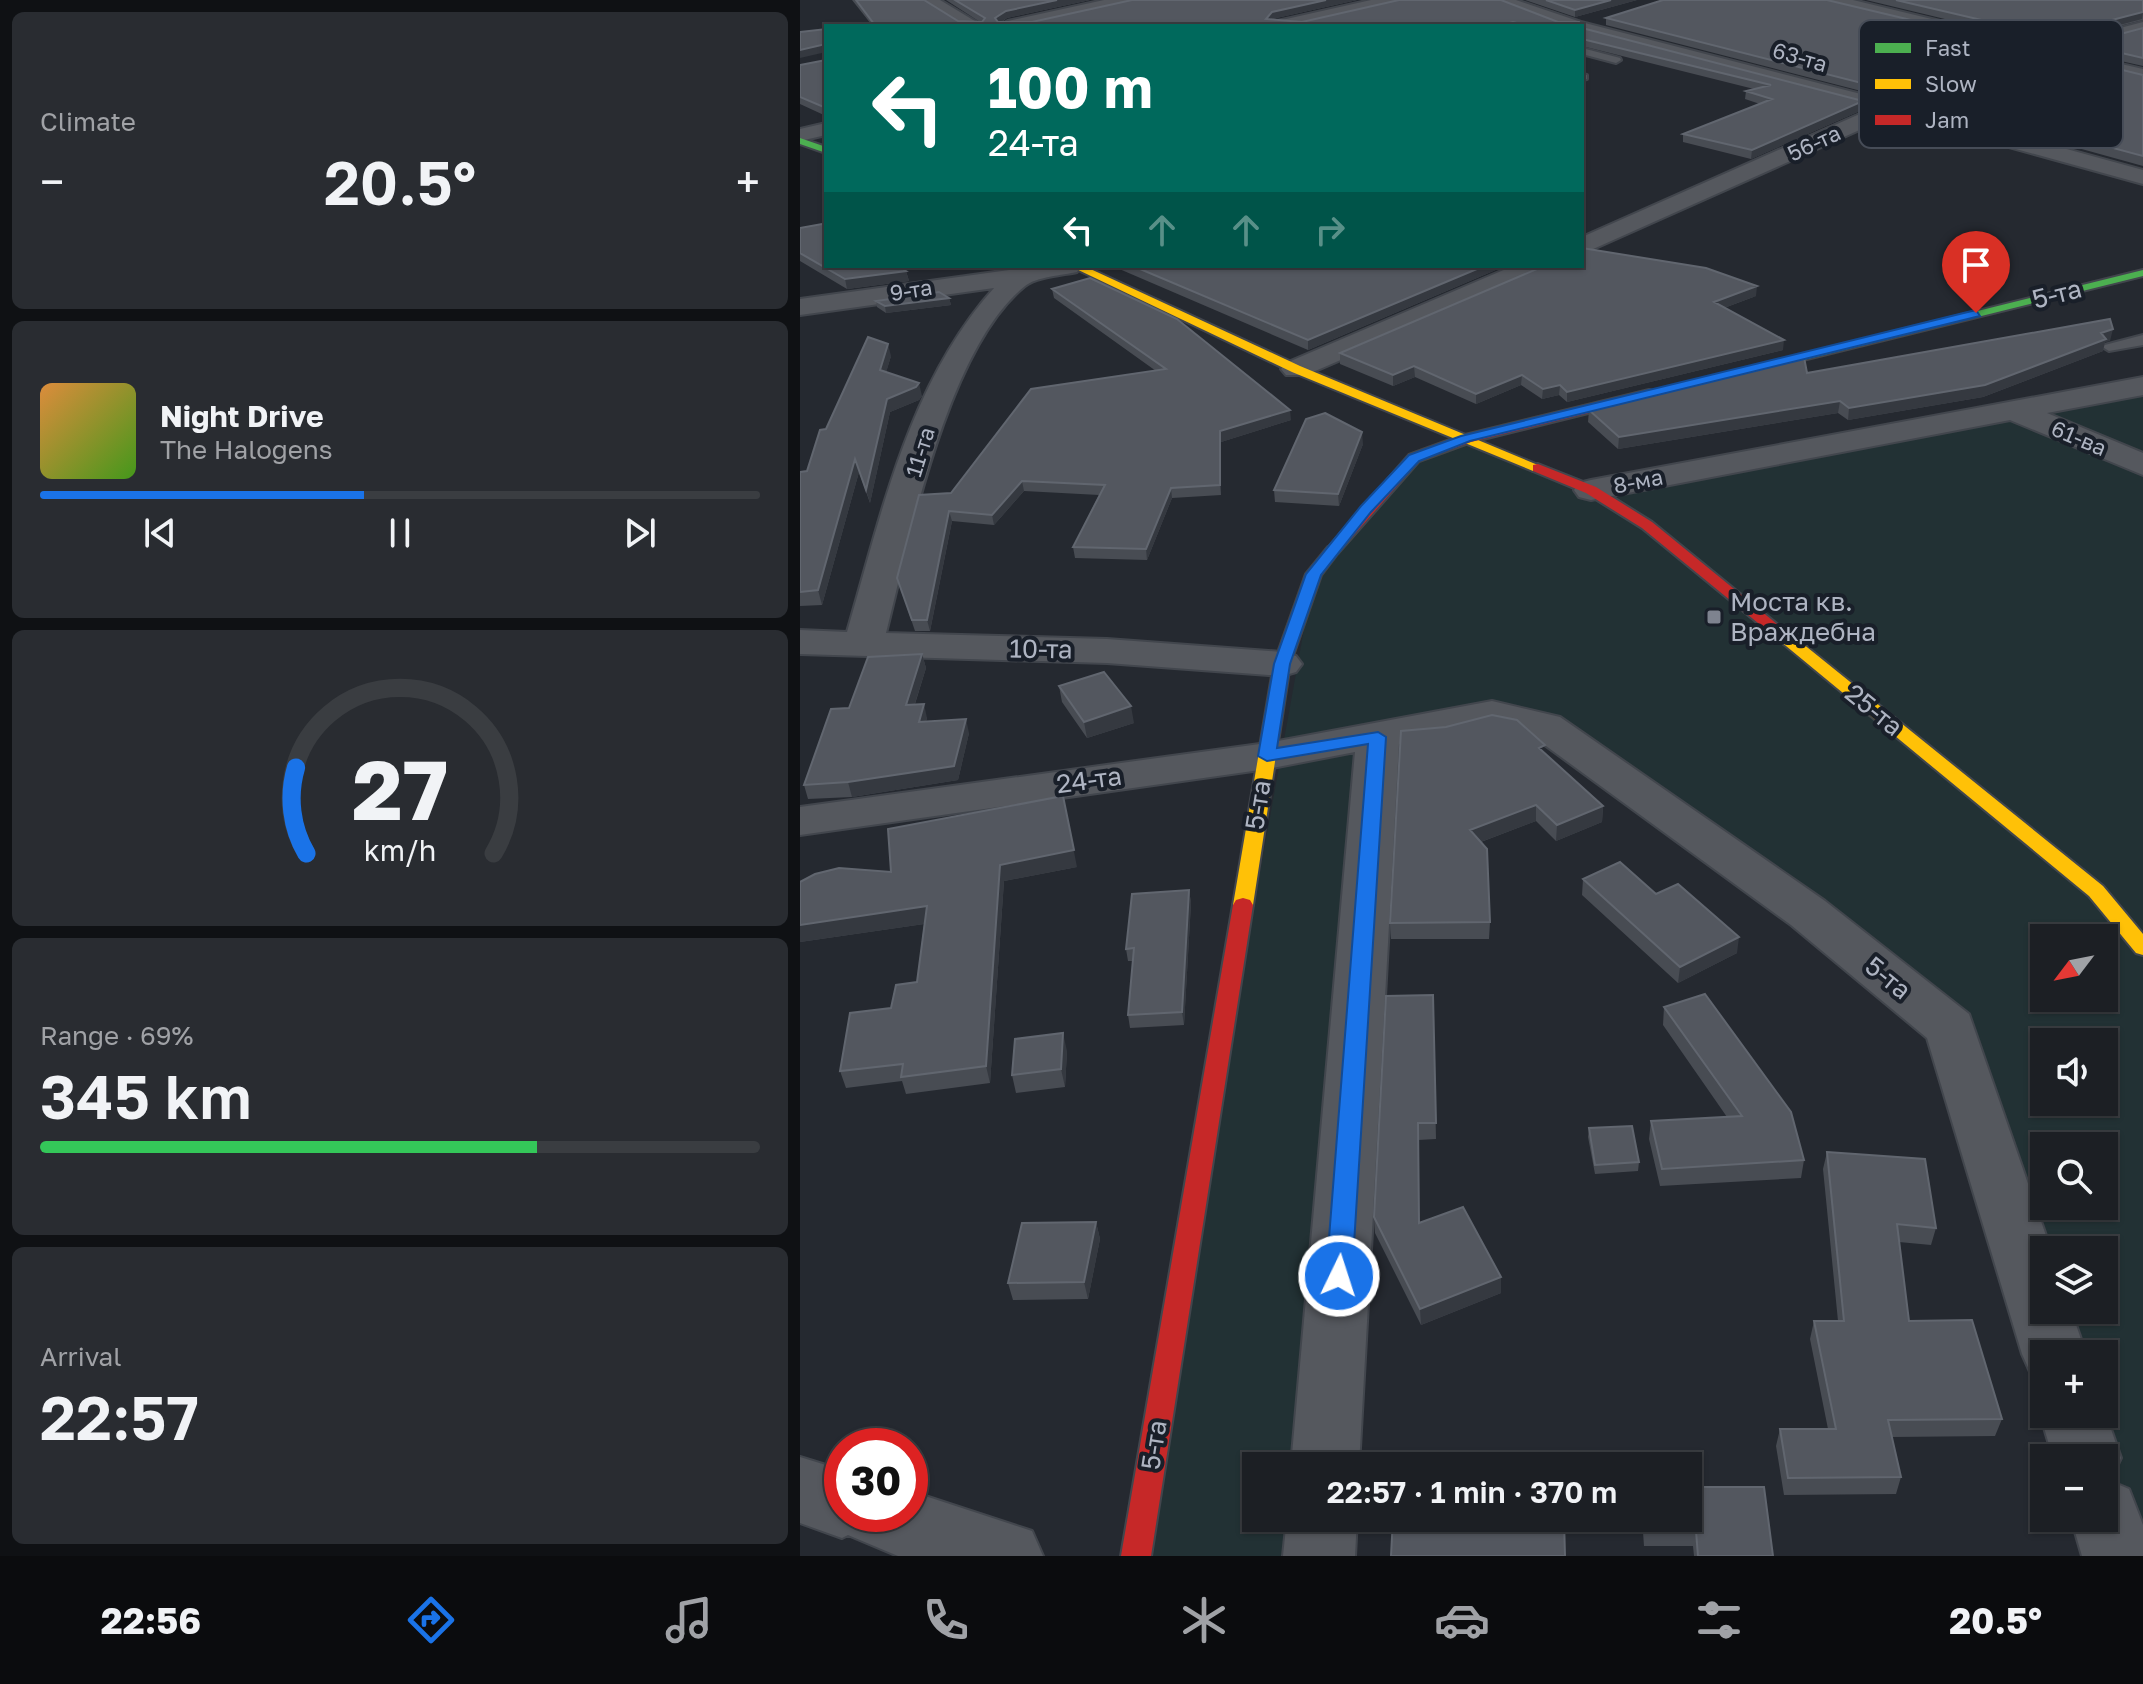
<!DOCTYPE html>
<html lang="en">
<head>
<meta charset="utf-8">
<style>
  :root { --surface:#1c1f24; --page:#292c31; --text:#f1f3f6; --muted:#a0a2a6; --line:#3a3d41; --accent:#1a73e8 }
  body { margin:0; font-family:"Golos Text",sans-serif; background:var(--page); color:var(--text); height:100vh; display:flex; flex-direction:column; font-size:30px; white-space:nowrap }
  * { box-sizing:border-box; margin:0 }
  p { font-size:26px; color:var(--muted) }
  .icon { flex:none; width:44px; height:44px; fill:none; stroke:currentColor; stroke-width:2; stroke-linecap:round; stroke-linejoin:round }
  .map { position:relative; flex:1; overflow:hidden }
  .details { display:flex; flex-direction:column; gap:12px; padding:12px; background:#0f1114; width:800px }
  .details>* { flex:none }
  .top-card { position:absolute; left:24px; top:24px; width:760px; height:244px; border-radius:0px; box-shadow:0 2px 6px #0004,0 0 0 2px var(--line); background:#00695c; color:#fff; overflow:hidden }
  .needle { width:52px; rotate:238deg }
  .buttons { position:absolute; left:1230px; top:924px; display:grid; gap:16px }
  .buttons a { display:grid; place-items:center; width:88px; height:88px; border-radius:0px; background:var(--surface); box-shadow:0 2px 6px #0004,0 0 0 2px var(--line); font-size:40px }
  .speed { position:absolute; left:24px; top:1428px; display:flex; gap:16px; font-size:40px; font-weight:700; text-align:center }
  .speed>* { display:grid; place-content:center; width:104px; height:104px; border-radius:50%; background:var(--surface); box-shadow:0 2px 6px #0004,0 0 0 2px var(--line); line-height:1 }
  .speed .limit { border:12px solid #d22; background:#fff; color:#111 }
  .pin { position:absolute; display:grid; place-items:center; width:68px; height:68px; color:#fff; margin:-82px -34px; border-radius:50% 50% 50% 0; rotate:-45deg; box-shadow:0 0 8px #0007 }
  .pin .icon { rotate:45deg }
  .me { position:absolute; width:88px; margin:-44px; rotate:4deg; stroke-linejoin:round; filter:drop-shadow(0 0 6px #0008) }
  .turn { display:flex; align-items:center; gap:28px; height:168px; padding:0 32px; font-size:36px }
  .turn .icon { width:104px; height:104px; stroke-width:2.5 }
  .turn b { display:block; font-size:56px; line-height:68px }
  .lanes { display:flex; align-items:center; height:76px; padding:0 32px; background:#0003; justify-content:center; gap:40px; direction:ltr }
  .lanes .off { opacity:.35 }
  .big { font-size:60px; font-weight:600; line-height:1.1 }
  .details .card { flex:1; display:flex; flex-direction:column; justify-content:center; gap:12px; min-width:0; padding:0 28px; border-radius:12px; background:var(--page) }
  .details .dial { align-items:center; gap:0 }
  .dial svg { height:208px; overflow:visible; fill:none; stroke:var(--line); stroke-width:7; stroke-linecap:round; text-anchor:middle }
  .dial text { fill:var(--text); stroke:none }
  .song { display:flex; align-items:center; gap:24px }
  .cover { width:96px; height:96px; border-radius:12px; background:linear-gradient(135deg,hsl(30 70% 55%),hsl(100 70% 35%)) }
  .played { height:8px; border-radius:4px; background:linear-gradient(90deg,var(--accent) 45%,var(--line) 45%) }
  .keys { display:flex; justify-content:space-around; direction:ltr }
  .heat { display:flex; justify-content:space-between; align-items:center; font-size:44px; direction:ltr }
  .charge { height:12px; border-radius:6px; background:linear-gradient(90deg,#34c759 69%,var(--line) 0) }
  .trip { position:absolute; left:442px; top:1452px; width:460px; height:80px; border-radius:0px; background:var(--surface); box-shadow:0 2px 6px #0004,0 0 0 2px var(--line); font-weight:600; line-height:80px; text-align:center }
  .tab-bar { display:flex; height:128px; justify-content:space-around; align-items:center; background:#0b0c0e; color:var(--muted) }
  .tab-bar .icon { width:56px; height:56px }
  .tab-bar .current { color:var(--accent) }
  .tab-bar b { font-size:36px; color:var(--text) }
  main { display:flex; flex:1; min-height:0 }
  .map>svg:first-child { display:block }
  .green { fill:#223134; fill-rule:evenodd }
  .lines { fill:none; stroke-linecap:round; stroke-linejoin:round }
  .lane-casing { stroke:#42464d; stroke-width:4 }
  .street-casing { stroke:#42464d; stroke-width:4 }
  .fast-casing { stroke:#42464d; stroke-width:4 }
  .slow-casing { stroke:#42464d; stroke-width:4 }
  .jam-casing { stroke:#42464d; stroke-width:4 }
  .lane { fill:#55585e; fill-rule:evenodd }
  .street { fill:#55585e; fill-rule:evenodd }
  .fast { fill:#4caf50; fill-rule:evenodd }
  .slow { fill:#ffc107; fill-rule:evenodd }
  .jam { fill:#c62828; fill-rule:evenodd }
  .wall { fill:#484c53 }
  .shaded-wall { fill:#353940 }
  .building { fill:#53575f; stroke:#61666f; stroke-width:2 }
  .route { fill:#1a73e8; stroke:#114b97; stroke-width:2 }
  .poi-dot { fill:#7e838f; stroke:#191f29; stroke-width:3 }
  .labels { text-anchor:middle; stroke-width:8; stroke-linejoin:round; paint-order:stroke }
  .far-street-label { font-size:22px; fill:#aeb4c2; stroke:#191f29 }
  .street-label { font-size:26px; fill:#aeb4c2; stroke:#191f29 }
  .poi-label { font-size:26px; fill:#aeb4c2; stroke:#191f29; text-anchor:start }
  .key { fill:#191f29; stroke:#464c57; stroke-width:2 }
  .key-label { font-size:22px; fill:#aeb4c2 }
</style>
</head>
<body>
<main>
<section class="details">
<div class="card"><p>Climate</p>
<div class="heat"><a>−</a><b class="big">20.5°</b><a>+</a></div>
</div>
<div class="card">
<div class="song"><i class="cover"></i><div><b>Night Drive</b><p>The Halogens</p></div></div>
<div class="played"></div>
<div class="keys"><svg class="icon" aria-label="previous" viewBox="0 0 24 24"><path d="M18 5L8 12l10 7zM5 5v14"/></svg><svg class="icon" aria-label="pause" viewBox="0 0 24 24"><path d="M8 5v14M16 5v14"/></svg><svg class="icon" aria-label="next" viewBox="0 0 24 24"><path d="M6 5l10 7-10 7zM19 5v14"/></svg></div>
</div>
<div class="card dial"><svg viewBox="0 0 100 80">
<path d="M14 69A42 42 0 1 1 86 69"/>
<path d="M14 69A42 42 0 0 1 10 36" stroke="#1a73e8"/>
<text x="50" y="56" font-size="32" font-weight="700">27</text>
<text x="50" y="72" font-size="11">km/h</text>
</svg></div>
<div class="card"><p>Range · 69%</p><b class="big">345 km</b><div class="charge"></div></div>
<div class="card"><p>Arrival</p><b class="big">22:57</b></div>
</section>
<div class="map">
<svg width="1343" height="1556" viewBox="0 0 1343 1556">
  <rect width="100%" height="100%" fill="#252930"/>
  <!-- green -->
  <path class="green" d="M1343,386V1556H1318L1304,1458V1354H1254L1150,1028L745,726L578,737L525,1466H456V1518H522L519,1556H336L514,574L614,458L666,439L791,490ZM1244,938H1304V998H1244ZM1244,1042H1304V1102H1244ZM1244,1146H1304V1206H1244ZM1244,1250H1304V1310H1244Z"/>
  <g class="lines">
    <defs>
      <path id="lane" d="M782,48L820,58L821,60L816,63L782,54Z
        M782,74L787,75V79L782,80Z
        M1343,335V345L1309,351L1301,346Z"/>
      <path id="street" d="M120,0H140L183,26H161Z
        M304,0H335L333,4L232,26H199L208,21Z
        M571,0H601L599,4L502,26H470L473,22Z
        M691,0H716L781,22L1092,102L1229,53L1026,4L1024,0H1053L1248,47L1343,22V32L1269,52L1343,69V81L1251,58L1113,107L1343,170V184L1093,115L782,254V237L1071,109L782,32V26H759Z
        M26,123V135L0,141V129Z
        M237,266H281L277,272C263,275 236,277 225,286C147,349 110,538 86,633L307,639L482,652L496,656L502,664L496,672L482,676L307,663L0,654V630L47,632C82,512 109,383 194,288L0,315V299Z
        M713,266H748L744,272L506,375H486L481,369L486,363Z
        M1343,377V395L1247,413L1343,453V475L1210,420L791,500L779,497L774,490L779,483L791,480Z
        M692,701L760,717L1025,901L1169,1014L1251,1250H1244V1310H1271L1286,1354H1244V1379L1231,1374L1222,1354L1127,1038L991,925L731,735L692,727L599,744L559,1466H491L555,752L467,769L0,835V807L467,743Z
        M1244,1405V1414H1304V1409L1321,1458L1310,1481L1329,1489L1343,1525V1556H1282L1271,1518H1304V1458H1253L1240,1414Z
        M0,1457L42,1470V1514H110V1491L232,1531L243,1556H98L48,1535L42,1538L0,1523Z
        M487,1518H557L555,1556H483Z"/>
      <path id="fast" d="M0,138L26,147V153L0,144Z
        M1343,270V276L849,398L843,394Z"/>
      <path id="slow" d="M270,266H284L500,366L745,468L743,471H733L492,372Z
        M533,546L540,550L521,575L490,664L453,905L450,910H436L433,905L474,664L506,574L528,547Z
        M986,633L992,635L1303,886L1343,934V955L1336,953L1289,896L980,641L978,638L980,635Z"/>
      <path id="jam" d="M849,390L853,391V397L671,442L619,461L538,553H528L526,550L609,455L661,436Z
        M738,464L796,487L852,522L994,638L992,641H980L842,528L786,493L733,471V465Z
        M443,898L450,900L453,905L351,1556H321L433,905L436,900Z"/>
    </defs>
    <!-- lane casing -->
    <use href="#lane" class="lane-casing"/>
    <!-- street casing -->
    <use href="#street" class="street-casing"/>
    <!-- fast casing -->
    <use href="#fast" class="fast-casing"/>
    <!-- slow casing -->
    <use href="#slow" class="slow-casing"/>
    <!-- jam casing -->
    <use href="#jam" class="jam-casing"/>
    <!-- lane -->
    <use href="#lane" class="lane"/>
    <!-- street -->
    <use href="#street" class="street"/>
    <!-- fast -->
    <use href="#fast" class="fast"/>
    <!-- slow -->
    <use href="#slow" class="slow"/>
    <!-- jam -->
    <use href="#jam" class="jam"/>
  </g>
  <!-- wall -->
  <path class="wall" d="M52,0H124L158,21L180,22L146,0H290L207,18L202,22H232L332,0H557L472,19L502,22H758L781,26H55L71,24Z
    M725,0H837L775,17Z
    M1066,0H1343V20L1248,44Z
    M806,18L1219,54L1092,99L806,25Z
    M782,28L1062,110L951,159L883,142V134L960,104L945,99L946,91L954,89L782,46Z
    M1343,28V66L1281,52L1283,44Z
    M26,60V116L0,104V65Z
    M1343,75V166L1126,106L1127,98Z
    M0,228L106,271L109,281L47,289L0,261Z
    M317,266H705L508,350L317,268Z
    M252,289L491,420L421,442V495L372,498L347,560L275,558L273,547L299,495L224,491L194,525L152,521L130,631H115L97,578L151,493L356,371L254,298Z
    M956,296L924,308L983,350L767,402L759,395L742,399L721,385L676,404L615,377L593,386L540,364V353Z
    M149,298L151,305L86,313L77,307L76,301Z
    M1310,341L1305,342L1303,351L1183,397L1048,420L1038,413L818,449L788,422L789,410L1007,373Z
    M91,356L86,372L122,396L119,400L90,412L70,503L59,472L22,605L0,606V472L7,471L26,429Z
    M563,444L539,506L475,502L474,490Z
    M122,654L126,668L115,704L127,718L126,721L169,733L158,780L52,797L8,799L4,785L49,708Z
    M259,686L334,723L287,738L262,702Z
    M745,753L803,806L802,822L756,841L736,821L681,842L690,922L689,939H591L590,923Z
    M277,867L204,881L190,1083L106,1094L102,1081L46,1088L40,1071L91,1008L117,982L124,924L0,942V882L91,872Z
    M783,879L937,953L878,983L782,895Z
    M389,890L391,903L384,1025L330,1028L328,1015L333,961H328L326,949Z
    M633,995L636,1139L618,1140L619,1223L701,1293L621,1325L575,1233L574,1217Z
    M864,1007L1004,1160L1001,1178L860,1186L849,1139L851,1121L927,1117L863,1025Z
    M267,1051L265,1087L216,1093L212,1075Z
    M789,1128L839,1162L838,1171L795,1174L788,1137Z
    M1027,1152L1136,1228L1131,1245L1099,1242L1109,1321L1202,1419L1195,1436L1092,1437L1101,1477L1096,1494L984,1495L976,1446L980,1429H1028L1010,1339L1014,1321H1038L1023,1169Z
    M296,1222L300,1239L288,1299L213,1300L208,1283Z
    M841,1462L889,1463L892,1487H964L973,1556H894L893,1546H844L842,1518H888V1466H840Z"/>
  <!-- shaded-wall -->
  <path class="shaded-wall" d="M257,0H290L207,18L196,25L195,18L206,11Z
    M526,0H557L472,19H466L472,12Z
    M811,0H837L775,17V10Z
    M1343,12L1342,19L1248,44L1250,36Z
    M713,22V26H698Z
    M26,44V52L0,58V50Z
    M1220,46L1219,54L1092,99L1093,91Z
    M1063,101L1062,110L951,159L952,150Z
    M684,266H705L508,350V340Z
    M106,271L109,281L47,289L45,279Z
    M957,286L956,296L913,312L914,302Z
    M149,298L151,305L86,313L85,306Z
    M1313,329L1310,341L1305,342L1303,351L1183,397L1048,420L1049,408Z
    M984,340L983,350L767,402V392Z
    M88,344L91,356L83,383L80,370Z
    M614,366L615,377L593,386V375Z
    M722,375L721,385L676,404V394Z
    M119,383L122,396L119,400L90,412L70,503L66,490L87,399Z
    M760,385L759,395L742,399L743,389Z
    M1040,401L1038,413L818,449L819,437Z
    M490,410L491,420L421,442V495L420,485V431Z
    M562,432L563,444L539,506L538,494Z
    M55,459L59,472L22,605L18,590Z
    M222,481L224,491L194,525L192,515Z
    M371,488L372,498L347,560L346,549Z
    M149,511L152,521L130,631L127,620Z
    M122,654L126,668L110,719L106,705Z
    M124,704L127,718L122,736L119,722Z
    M331,706L334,723L287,738L284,722Z
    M166,719L169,733L158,780L52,797L48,782Z
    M263,796L277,867L204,881L190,1083L186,1066L200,865Z
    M736,805V821L670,846V830Z
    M803,806L802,822L756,841L757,825Z
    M389,890L391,903L384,1025L382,1012Z
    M127,906L131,923L0,942V925Z
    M939,937L937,953L878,983L880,967Z
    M263,1033L267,1051L265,1087L261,1069Z
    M296,1222L300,1239L288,1299L284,1282Z
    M701,1277V1293L621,1325L620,1309Z"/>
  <!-- building -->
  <path class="building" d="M56,0H124L158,21L182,22L185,18L155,0H257L206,11L195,18L198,22H232L332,0H526L472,12L466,19L502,22L599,0H701L758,22H779L781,26H729L713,22L698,26H55L74,24Z
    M746,0H811L775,10Z
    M863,0H1027L1220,46L1093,91L806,18Z
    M1096,0H1343V12L1250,36Z
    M782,28L1063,101L952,150L883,134L972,99L946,91L971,85L782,39Z
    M1343,28V58L1283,44Z
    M26,29V44L0,50V32Z
    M1253,53L1343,75V156L1127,98Z
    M26,60V108L0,97V65Z
    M22,224L26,226V266H98L106,271L45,279L0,253V228Z
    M782,248L906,268L957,286L914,302L984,340L767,392L760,385L743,389L722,375L676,394L614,366L593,375L540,353L744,266H782Z
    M333,266H684L508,340Z
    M290,278L377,319L490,410L420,431V485L371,488L346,549L273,547L305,485L222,481L192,515L149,511L127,620H112L97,578L119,495L151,493L231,389L366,369L252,289Z
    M139,292L149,298L85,306L76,301Z
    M1310,319L1313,329L1301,333L1306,339L1185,385L1049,408L1040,401L819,437L789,410L1004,357L1007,373Z
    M68,337L88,344L80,370L119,383L116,387L87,399L66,490L55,459L18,590L0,592V472L7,471L20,430L26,429Z
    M525,413L562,432L538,494L474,490L506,419Z
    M122,654L106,705L124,704L119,722L166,719L154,766L48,782L4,785L31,709L49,708L68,657Z
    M304,672L331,706L284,722L259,686Z
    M692,715L717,720L745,745L739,748L803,806L757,825L736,805L670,830L687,849L690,922L590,923L601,731L646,727Z
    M263,796L274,850L200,865L186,1066L101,1077L103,1064L40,1071L50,1013L91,1008L96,985L117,982L127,906L0,925V882L15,874L39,868L91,872L88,829Z
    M820,862L856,894L878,884L939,937L880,967L783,879Z
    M389,890L382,1012L328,1015L334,948L326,949L332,894Z
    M905,994L991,1112L1004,1160L862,1169L851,1121L942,1116L864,1007Z
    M633,995L636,1123H618L619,1223L663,1207L701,1277L620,1309L574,1217L586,996Z
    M263,1033L261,1069L212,1075L215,1039Z
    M832,1126L839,1162L795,1165L789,1128Z
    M1027,1152L1125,1159L1136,1228L1097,1224L1109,1321L1172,1320L1202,1419L1088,1420L1101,1477L988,1478L980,1429H1036L1014,1321H1044Z
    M296,1222L284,1282L208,1283L222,1223Z
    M841,1462L889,1463L892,1487H964L973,1556H898L896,1531H846L845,1518H888V1466H841Z
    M593,1518L764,1520L765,1556H591Z"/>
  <!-- route -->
  <path class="route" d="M1176,310L1180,316L670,441L619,461L571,512L521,575L490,664L477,748L578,732L586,737L552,1276L548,1284L539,1287L530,1284L526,1276L568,744L467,761L458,756L474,664L506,574L561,506L609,455L661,436Z"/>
  <!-- markers -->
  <rect class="poi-dot" x="906" y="609" width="16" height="16" rx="4"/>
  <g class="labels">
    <!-- far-street labels -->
    <g class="far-street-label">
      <text transform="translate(1000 57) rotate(16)" y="8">63-та</text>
      <text transform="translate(1014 143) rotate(-25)" y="8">56-та</text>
      <text transform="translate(111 290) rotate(-9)" y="8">9-та</text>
      <text transform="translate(1279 438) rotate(23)" y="8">61-ва</text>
      <text transform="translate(120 452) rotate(-73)" y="8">11-та</text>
      <text transform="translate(838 481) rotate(-11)" y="8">8-ма</text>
    </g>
    <!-- street labels -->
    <g class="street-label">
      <text transform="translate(1257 294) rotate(-14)" y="9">5-та</text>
      <text transform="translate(241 649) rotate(1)" y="9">10-та</text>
      <text transform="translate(1074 710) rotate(39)" y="9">25-та</text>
      <text transform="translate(289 780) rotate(-8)" y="9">24-та</text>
      <text transform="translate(458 805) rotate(-81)" y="9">5-та</text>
      <text transform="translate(1088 978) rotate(39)" y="9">5-та</text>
      <text transform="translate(354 1445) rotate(-81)" y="9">5-та</text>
    </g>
    <!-- poi labels -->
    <g class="poi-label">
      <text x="930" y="611">Моста кв.<tspan x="930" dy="30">Враждебна</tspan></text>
    </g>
  </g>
  <!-- legend -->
  <rect x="1059" y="20" width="264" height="128" rx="12" class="key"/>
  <rect x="1075" y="43" width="36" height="10" fill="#4caf50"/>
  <rect x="1075" y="79" width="36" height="10" fill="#ffc107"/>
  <rect x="1075" y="115" width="36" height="10" fill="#c62828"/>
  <g class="key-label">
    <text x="1125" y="56">Fast</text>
    <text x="1125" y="92">Slow</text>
    <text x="1125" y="128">Jam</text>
  </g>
</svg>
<div class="buttons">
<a><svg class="needle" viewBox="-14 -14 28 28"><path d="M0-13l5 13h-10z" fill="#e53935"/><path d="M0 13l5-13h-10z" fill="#a0a2a6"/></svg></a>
<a><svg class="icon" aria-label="sound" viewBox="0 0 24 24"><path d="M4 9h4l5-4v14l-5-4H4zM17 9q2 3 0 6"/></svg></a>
<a><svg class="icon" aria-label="search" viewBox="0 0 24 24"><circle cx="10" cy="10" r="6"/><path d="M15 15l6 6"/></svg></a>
<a><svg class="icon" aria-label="layers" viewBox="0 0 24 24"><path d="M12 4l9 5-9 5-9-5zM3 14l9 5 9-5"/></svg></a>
<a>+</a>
<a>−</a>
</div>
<div class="speed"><div class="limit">30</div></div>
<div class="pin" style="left:1176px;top:313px;background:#d93025"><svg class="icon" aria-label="arrive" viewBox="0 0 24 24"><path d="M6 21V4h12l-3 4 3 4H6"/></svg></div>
<svg class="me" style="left:539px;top:1276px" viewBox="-20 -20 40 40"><circle r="17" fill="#1a73e8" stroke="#fff" stroke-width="3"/><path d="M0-11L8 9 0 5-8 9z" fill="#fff"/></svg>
<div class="trip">22:57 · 1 min · 370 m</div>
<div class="top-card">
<div class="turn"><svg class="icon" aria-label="left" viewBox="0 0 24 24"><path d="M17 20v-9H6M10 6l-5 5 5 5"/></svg><div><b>100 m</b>24-та</div></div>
<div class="lanes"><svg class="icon" aria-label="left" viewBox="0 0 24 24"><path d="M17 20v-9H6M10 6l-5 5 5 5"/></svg><svg class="icon off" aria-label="ahead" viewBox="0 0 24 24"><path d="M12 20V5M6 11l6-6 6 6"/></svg><svg class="icon off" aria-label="ahead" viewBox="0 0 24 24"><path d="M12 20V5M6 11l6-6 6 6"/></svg><svg class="icon off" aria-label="right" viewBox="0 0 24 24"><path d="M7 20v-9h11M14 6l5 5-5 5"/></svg></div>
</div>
</div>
</main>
<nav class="tab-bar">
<b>22:56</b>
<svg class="icon current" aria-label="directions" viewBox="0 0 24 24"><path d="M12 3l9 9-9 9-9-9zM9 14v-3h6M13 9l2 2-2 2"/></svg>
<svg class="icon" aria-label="music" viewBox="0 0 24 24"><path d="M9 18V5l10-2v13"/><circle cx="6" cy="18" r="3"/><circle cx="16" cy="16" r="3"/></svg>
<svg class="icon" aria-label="phone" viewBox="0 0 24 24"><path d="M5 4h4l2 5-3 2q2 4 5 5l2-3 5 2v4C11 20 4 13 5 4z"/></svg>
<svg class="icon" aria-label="climate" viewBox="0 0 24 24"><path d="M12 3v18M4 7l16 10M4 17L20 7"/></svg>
<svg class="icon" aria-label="car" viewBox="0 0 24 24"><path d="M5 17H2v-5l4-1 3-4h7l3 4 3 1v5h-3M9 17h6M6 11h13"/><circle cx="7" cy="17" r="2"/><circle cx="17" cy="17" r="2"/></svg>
<svg class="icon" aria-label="filters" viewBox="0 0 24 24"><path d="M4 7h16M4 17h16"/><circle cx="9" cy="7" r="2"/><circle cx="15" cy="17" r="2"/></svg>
<b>20.5°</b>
</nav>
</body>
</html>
